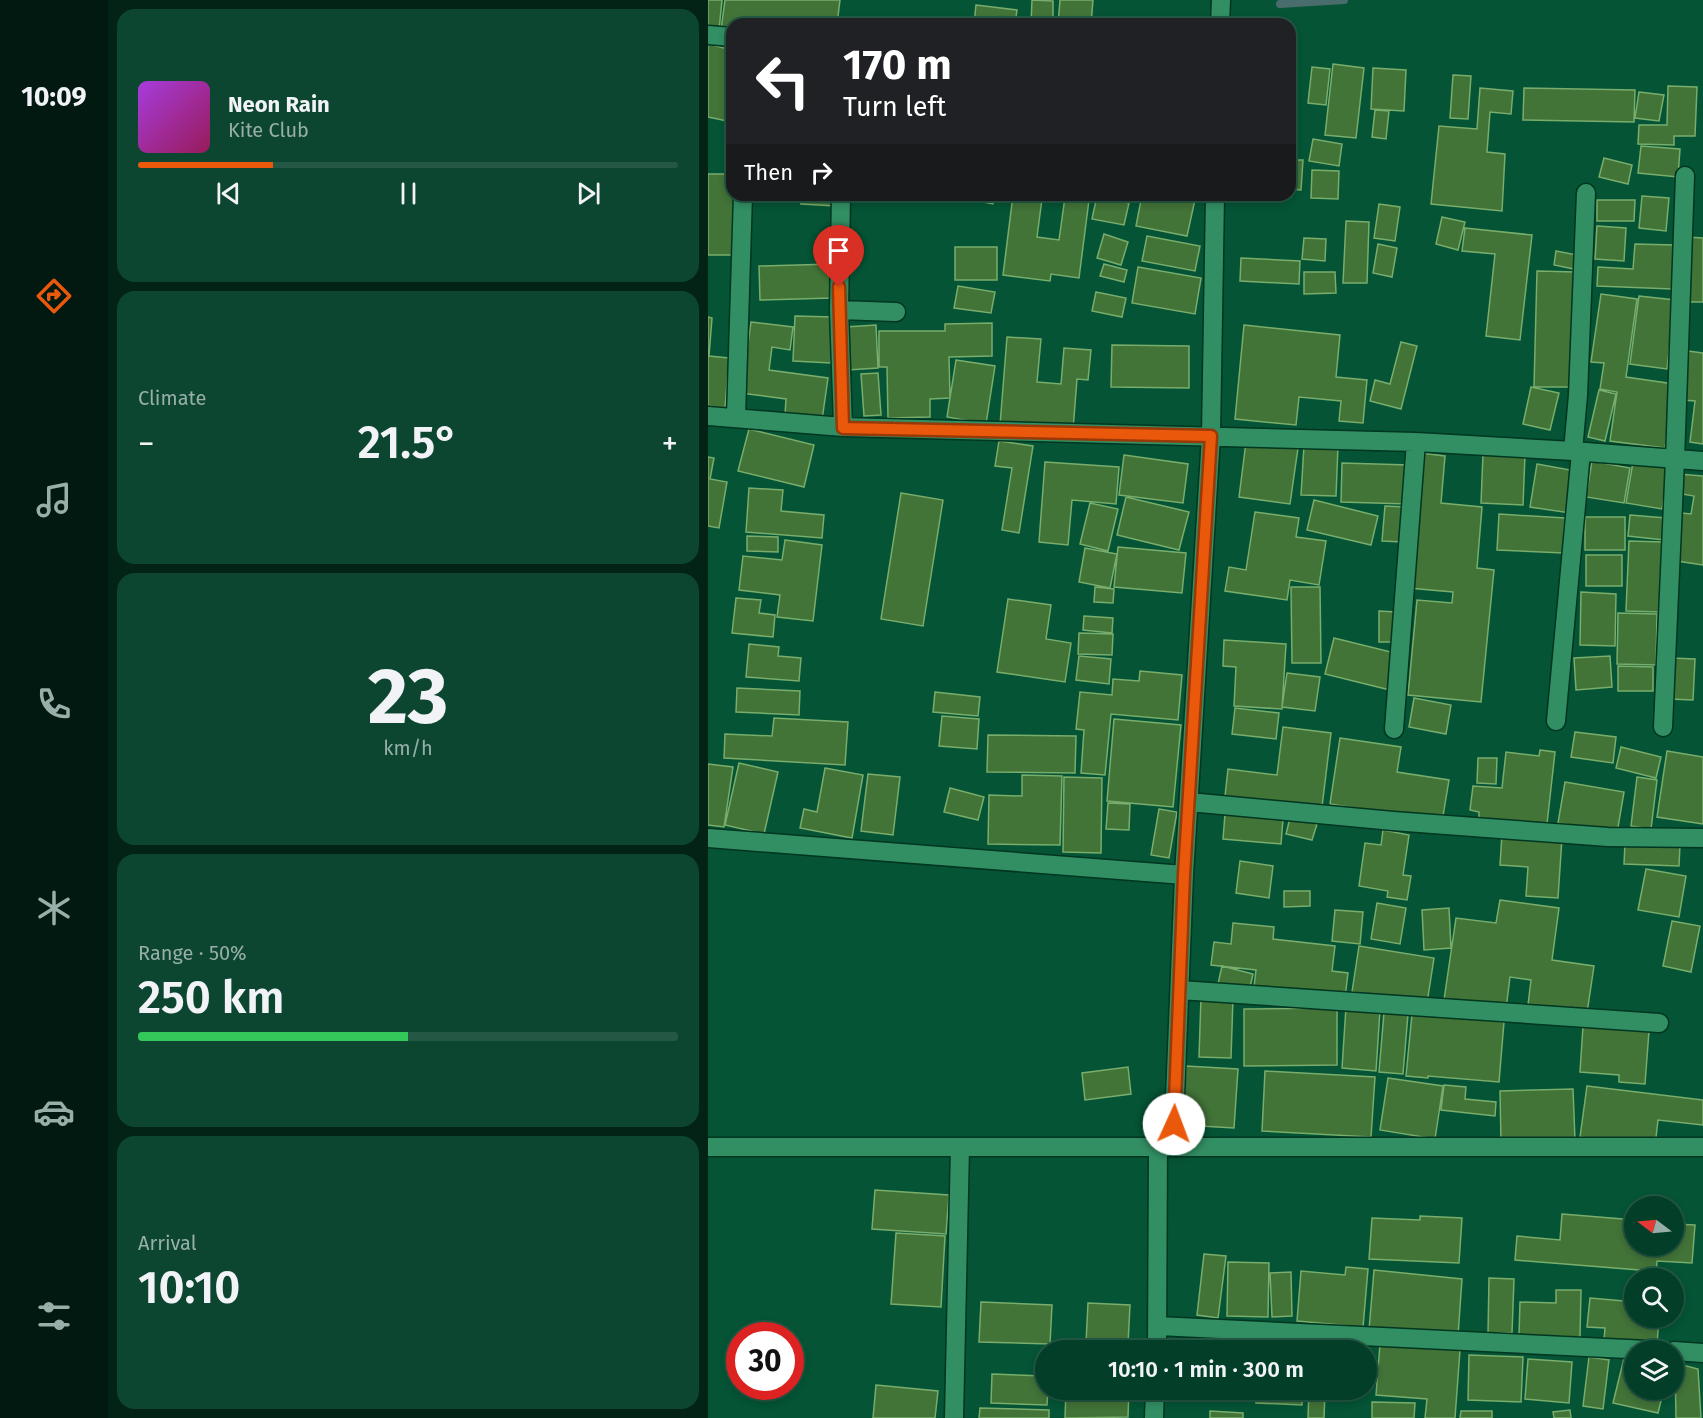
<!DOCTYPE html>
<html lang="en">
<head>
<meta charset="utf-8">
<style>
  :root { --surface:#033f28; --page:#0d4630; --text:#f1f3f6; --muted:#97afa8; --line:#245845; --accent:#ea580c }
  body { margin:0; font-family:"Fira Sans",sans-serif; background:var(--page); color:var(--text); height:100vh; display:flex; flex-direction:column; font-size:22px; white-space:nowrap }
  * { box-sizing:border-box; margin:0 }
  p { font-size:20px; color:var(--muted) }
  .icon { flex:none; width:33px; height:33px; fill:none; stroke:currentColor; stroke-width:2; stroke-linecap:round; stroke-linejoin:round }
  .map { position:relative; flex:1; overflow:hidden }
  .side { display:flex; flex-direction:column; gap:9px; padding:9px; background:#022316; width:600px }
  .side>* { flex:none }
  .guide { position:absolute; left:18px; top:18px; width:570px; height:183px; border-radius:18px; box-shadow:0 3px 9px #0003,0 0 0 2px var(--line); background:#202124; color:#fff; overflow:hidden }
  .needle { width:39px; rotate:286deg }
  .controls { position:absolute; left:916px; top:1196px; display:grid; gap:12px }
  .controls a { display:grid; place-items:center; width:60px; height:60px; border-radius:50%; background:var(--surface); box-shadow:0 3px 9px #0003,0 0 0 2px var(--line); font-size:30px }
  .speed { position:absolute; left:18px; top:1322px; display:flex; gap:12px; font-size:30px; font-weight:700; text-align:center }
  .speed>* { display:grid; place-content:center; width:78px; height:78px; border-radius:50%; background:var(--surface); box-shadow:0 3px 9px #0003,0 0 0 2px var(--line); line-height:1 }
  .speed .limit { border:9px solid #d22; background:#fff; color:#111 }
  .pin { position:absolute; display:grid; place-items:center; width:51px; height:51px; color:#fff; margin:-62px -26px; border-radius:50% 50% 50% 0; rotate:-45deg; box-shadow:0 0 6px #0007 }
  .pin .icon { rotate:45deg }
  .me { position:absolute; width:66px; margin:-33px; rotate:2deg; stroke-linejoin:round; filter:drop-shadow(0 0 4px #0008) }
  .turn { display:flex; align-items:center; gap:21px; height:126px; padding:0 18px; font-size:27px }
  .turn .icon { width:78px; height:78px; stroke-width:2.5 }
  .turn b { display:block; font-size:42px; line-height:51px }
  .then { display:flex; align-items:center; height:57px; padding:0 18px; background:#0003; gap:12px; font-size:22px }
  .big { font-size:45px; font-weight:600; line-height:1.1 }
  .side .widget { flex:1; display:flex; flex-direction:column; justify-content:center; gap:9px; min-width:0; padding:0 21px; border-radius:18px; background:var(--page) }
  .side .dial { align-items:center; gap:0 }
  .dial b { font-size:78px; line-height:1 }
  .song { display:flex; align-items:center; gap:18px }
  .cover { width:72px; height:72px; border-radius:9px; background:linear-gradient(135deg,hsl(280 70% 55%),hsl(330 70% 35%)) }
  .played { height:6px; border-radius:3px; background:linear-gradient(90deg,var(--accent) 25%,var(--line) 25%) }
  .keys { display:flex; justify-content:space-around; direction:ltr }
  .heat { display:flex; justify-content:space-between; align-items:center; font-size:33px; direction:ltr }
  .charge { height:9px; border-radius:4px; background:linear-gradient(90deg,#34c759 50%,var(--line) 0) }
  .trip { position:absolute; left:327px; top:1340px; width:342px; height:60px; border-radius:30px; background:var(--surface); box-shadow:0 3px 9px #0003,0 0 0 2px var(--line); font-weight:600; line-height:60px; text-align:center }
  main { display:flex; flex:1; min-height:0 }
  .tabs { display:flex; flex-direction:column; width:108px; justify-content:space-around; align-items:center; background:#011910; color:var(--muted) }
  .tabs .icon { width:42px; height:42px }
  .tabs .on { color:var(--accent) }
  .tabs b { font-size:27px; color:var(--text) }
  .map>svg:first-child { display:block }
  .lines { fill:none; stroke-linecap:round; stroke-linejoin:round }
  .stream { stroke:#496d6c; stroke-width:8 }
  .building { fill:#427337; stroke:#78ad6c; stroke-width:1.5 }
  .street-casing { stroke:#013621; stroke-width:21 }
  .street { stroke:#328e63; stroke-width:18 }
  .route-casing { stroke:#983908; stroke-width:15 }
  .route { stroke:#ea580c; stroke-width:10 }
</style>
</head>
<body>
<main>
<nav class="tabs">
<b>10:09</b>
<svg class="icon on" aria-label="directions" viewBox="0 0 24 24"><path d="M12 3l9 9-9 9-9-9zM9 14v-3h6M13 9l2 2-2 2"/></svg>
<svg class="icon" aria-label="music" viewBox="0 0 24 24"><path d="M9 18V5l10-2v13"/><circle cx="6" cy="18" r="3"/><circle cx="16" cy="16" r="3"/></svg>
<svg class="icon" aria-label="phone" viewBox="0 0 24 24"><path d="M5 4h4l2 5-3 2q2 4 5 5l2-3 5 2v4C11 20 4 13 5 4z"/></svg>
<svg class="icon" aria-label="climate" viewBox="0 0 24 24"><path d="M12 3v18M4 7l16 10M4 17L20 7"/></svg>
<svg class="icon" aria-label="car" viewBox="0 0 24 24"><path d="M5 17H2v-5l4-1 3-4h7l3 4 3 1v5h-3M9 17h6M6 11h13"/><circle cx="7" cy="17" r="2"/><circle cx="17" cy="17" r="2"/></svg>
<svg class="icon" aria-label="filters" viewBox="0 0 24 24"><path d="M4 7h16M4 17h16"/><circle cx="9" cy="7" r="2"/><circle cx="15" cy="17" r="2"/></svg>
</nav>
<section class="side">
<div class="widget">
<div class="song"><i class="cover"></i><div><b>Neon Rain</b><p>Kite Club</p></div></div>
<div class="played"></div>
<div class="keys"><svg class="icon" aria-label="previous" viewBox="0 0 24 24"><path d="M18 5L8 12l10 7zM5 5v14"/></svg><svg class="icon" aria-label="pause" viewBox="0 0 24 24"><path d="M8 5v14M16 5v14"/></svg><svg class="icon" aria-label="next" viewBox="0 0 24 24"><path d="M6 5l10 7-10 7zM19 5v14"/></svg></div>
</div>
<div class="widget"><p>Climate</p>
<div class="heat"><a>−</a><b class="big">21.5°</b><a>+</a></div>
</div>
<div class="widget dial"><b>23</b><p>km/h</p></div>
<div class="widget"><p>Range · 50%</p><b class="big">250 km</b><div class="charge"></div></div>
<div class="widget"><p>Arrival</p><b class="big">10:10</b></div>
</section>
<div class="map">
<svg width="995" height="1418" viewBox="0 0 995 1418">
  <rect width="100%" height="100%" fill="#045435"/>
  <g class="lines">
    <!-- stream -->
    <path class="stream" d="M572,4L636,0"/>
  </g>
  <!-- building -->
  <path class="building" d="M0,0H14L11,30L0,29Z
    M17,0H132L129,24H24V32L13,30Z
    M324,0L345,1V24H323Z
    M352,0H385L383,24H350Z
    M268,5L309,10L307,24H266Z
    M0,44L24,50V122L0,117Z
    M625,64L656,68L648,138L617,135Z
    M604,67L622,69L618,105L600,103Z
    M665,68L698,70L696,111L663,109Z
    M745,75L763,76L760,119L742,118Z
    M960,86L989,87L987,136H966V145L930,144L931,125H959Z
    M772,88L805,91L803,114L782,112L779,152L797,154L794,211L723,204L731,126L769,129Z
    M816,88L927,90L926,122L815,120Z
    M931,92L956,95L951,121L927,118Z
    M667,110L681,111L678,139L664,137Z
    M605,139L634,144L631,166L601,161Z
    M933,146L972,149L970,177L930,173Z
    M896,158L924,165L920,184L891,177Z
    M582,160H595L593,190L582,189Z
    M604,170L631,171L630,199L603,198Z
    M0,174H24V195H28L27,255H0Z
    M93,195H128L127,206L93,204Z
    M260,195H287L285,204L259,199Z
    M305,195L334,199L329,237L351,240L357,197L381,200L371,278L343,274L342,281L295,275Z
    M434,195H488L479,236L428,226Z
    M389,196L421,203L416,225L384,219Z
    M934,196L961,198L958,231L931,228Z
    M889,200H927L926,221H889Z
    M671,204L692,207L687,241L666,238Z
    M734,217L757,222L750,250L728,244Z
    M638,221L661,222L659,283H635Z
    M889,226L918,228L916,261L887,259Z
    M757,228L824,235L812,340L778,336L787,254L754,251Z
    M396,234L420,242L413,265L389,258Z
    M439,236L492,246L487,271L434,261Z
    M979,237L995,238V302H978Z
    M596,238L618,239L617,261L594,259Z
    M670,244L689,248L684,277L665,273Z
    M927,244L966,245L964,289L889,286L890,267L925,269Z
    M247,247H289V280H247Z
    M848,251L869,255L866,269L846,265Z
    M533,258L592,261L591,284L532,281Z
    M124,264V298L52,300L51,266Z
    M396,264L419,270L416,282L392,276Z
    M430,267L493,278L487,314L424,303Z
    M829,271L868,272L865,387H826Z
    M596,272H627L628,293L596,294Z
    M250,286L287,292L283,313L246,308Z
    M388,292L418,298L414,317L384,311Z
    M893,294L929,299L918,377L966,384L957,448L902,441L909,392L892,389L896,363L883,362Z
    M931,296L967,300L959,369L922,364Z
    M87,316L125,317L123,363L85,361Z
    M0,317L4,318L1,356L21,358L17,408L0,406Z
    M43,322L85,327L82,350L64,347L61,370L120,378L114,420L77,415L78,399L33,393Z
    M284,323V356L241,357L242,398L222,399V417L180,418L179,367H171V331H237V324Z
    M168,325L170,368L139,370L137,327Z
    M536,325L632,335L628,377L659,380L655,423L631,421L633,401L591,397L588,425L527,419Z
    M299,337L333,339L329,382L353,384L356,348L383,350L380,380L369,379L365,430L292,425Z
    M693,342L709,346L693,409L662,401L667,380L682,384Z
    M404,345L481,346V388L403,387Z
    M980,351L995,353V444L982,442L987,401L974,400Z
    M248,360L287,366L278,424L239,417Z
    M170,373L173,415L156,416L153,374Z
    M823,387L851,393L842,430L815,424Z
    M891,390L908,394L897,441L880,437Z
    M41,429L106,445L96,487L30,471Z
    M291,441L325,446L311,533L294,530L304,468L287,466Z
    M538,442L590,448L582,504L531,497Z
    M596,445L630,446L628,496L593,495Z
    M713,453L737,456L733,503L774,507L769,568L786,570L773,702L700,695L709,600L744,603L745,592L700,588Z
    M775,454L817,455L815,505L773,503Z
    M416,455L480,464L475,503L411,495Z
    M0,457L6,458L2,479L19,482L11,528L0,526Z
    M884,461L922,468L916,503L878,497Z
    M337,462L411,467L408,504L364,500L360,545L331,542Z
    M925,462L961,467L954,509L918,503Z
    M634,463L701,465L700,504L633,502Z
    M829,464L868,471L862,513L822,507Z
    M970,474L995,476V565L969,561L974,513L983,514L986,496L968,493Z
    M41,488L75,490L73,511L116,515L114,538L38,532Z
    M193,493L235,500L215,626L173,619Z
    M418,497L481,512L471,550L409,535Z
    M606,500L670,516L663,545L599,530Z
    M382,503L410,509L400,551L372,544Z
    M677,506L697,507L694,542L674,541Z
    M547,512L591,518L588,537L618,541L611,585L582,580L579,600L517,591L521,567L538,570Z
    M791,514L857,518L855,553L789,550Z
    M922,515L958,518L956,540L920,536Z
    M877,517H917V550H877Z
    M39,536L70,537V552L39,551Z
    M77,540L114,545L105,621L69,617L72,595L31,590L35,556L74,560Z
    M921,541L954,542L951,612L918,611Z
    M410,547L478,553L474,593L406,587Z
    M377,548L409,554L402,588L371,582Z
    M878,555H914V586H878Z
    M387,587L406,589L405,603L386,602Z
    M583,587H612L613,663H584Z
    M873,592L908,594L907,646L872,645Z
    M28,598L53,600L51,613L67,615L65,637L24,633Z
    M300,599L343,605L338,639L363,643L357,682L289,672Z
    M671,611L688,612L687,642H671Z
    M910,613L949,614L948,665L909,664Z
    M376,616L405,618L404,633L375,630Z
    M371,633L405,634L404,655L370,654Z
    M626,638L691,654L682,690L617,674Z
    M516,640L578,644L574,709L526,706L528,667L515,666Z
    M41,644L71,647L70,656L93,658L91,681L38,677Z
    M371,656L403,659L401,684L368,680Z
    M902,656L904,687L868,690L866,658Z
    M963,658L987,659L985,700L961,699Z
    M910,666L945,667V691H910Z
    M432,671L474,675L470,720L403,714L397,775L373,773L376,730L368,729L372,692L404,695L405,679L431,681Z
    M579,673L612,677L607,711L574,707Z
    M29,688L92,691L91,715L28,712Z
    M227,692L272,697L270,716L225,712Z
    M706,698L743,705L738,734L701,727Z
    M527,708L571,713L568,739L524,734Z
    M234,716L271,719L269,749L231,746Z
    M66,718L140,722L137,765L16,758L17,734L64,736Z
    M406,719L473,725L465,807L399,801Z
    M575,727L623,733L614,807L517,796L520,769L569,775Z
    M867,732L908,737L905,763L863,757Z
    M280,735L368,736L367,773L279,772Z
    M632,738L693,747L689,772L741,780L734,822L622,804Z
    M913,747L953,757L948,778L908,768Z
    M832,750L847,752L839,824L771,818V812L762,810L765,786L794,788L798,752L831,756Z
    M959,751L995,757V824L949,817Z
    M770,758H789L788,784L769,783Z
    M31,763L70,772L56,834L17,825Z
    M0,764L25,767L16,827L0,825Z
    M117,768L155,775L144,838L92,828L96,809L109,812Z
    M160,774L192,777L185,835L153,831Z
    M314,775L354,776L352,845L280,844L281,795L314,796Z
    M356,777L394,778L393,853L355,852Z
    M929,777L949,780L943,829L923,826Z
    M857,782L916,792L909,833L850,823Z
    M242,788L276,797L270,820L236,812Z
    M400,803L422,804L421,830L398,829Z
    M451,809L469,812L461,858L443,855Z
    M517,814L575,819L573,844L515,839Z
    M582,818L609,824L604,840L578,834Z
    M675,830L701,835L695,875L703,876L699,900L679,897L680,891L651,886L657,843L673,845Z
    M794,834L854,838L850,898L818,896L820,867L792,865Z
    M917,843L972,845L971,866L916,864Z
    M532,861L565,866L561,898L528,893Z
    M938,869L978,876L971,917L930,910Z
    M576,891H602V906L576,907Z
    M792,900L851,908L844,960L886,966L879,1013L820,1005L823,980L802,977L798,1009L736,1000L748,918L788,923Z
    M669,903L698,908L692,944L663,939Z
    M741,908L743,948L716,950L714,910Z
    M627,910L655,912L652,944L624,941Z
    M964,921L992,926L983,972L955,966Z
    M525,923L566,927L565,939L627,946L624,971L640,973L637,998L546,987L548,970L503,965L506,942L523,944Z
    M651,946L726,958L719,1003L644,992Z
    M514,966L545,974L541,992L510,984Z
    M493,997L525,998L523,1058L491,1057Z
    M638,1007L672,1010L668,1071L634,1068Z
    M629,1008V1065L536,1066V1009Z
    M676,1012L700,1014L695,1074L671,1072Z
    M704,1014L796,1022L791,1082L720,1076V1078L698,1076Z
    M875,1026L941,1031L937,1084L911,1082V1075L872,1072Z
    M478,1066L530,1069L526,1128L475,1125Z
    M420,1067L423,1094L377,1100L374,1073Z
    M557,1071L667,1077L663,1137L554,1131Z
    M680,1078L735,1086L727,1139L672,1130Z
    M736,1085L758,1087L757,1099L788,1102L787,1116L733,1110Z
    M879,1086L995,1100V1125L950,1120L947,1146L872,1137Z
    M865,1089L867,1140L793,1142L792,1091Z
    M167,1190L241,1195L238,1234L164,1229Z
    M854,1214L927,1220V1245H966V1224L987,1225L984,1263L949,1261L948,1278H931V1270L807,1260L809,1236L852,1240Z
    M712,1216L754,1218L751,1263L661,1259L664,1218L712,1220Z
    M188,1233L237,1236L233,1307L183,1304Z
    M496,1254L518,1256L510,1318L489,1315Z
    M520,1262L561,1263L560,1317L519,1316Z
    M638,1267L660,1269L655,1327L589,1321L593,1271L637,1275Z
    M666,1270L754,1279L750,1336L661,1330Z
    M583,1272L584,1316L564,1317L562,1273Z
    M781,1278L806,1279L804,1333H780Z
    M848,1290H873L872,1337L811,1335L812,1302L848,1303Z
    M882,1298L927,1302V1317L951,1318L949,1345L896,1340L897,1328L879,1327Z
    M273,1302L344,1305L342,1344L271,1342Z
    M380,1303L422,1305L420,1344L378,1343Z
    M488,1333L543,1336L542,1350H487Z
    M552,1340L598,1342L597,1350H552Z
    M602,1344L647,1346V1350H602Z
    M672,1344L752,1350L747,1418H717L719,1399L668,1395Z
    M917,1354L927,1357V1389H956L950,1413L905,1403Z
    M761,1355L815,1357L813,1402L760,1400Z
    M881,1357L901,1360L895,1409L875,1406Z
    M820,1359L864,1362L861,1403L817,1399Z
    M967,1363L990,1369L993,1418H968Z
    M284,1374L338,1376V1389H340L339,1405L283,1403Z
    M168,1385L230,1391L227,1418H165Z
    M358,1389H421L420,1417L357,1418Z
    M549,1389H595L594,1405L548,1403Z
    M601,1389H648L647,1393L617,1392L616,1418H600Z
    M664,1402L707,1403L706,1418H664Z
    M272,1408L341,1410V1418H271Z
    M862,1410L863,1418H846L845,1412Z
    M502,1411L535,1413V1418H502Z
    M753,1411H784V1418H752Z"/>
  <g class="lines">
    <defs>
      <path id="street" d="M512,24L513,0
        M0,35L24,37
        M133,195L131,310L135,427
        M131,310L188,312
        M0,416L135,427L708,442L865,451L995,461
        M28,417L35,195
        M865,451L870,395L878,193
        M848,721L873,452
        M955,727L967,460L977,176
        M686,729L708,442
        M481,802L685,821L900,837L995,838
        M0,838L476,875
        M472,990L951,1023
        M0,1147H995
        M465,1147L476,875L503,436L507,195
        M450,1326L940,1350
        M449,1350L450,1147
        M966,1351L995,1353
        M246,1418L252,1147
        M446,1418L447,1389"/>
    </defs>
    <!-- street casing -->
    <use href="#street" class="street-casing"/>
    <!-- street -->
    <use href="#street" class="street"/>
  </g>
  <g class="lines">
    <defs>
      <path id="route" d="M131,287L135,428L503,436L476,875L466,1124"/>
    </defs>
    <!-- route casing -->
    <use href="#route" class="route-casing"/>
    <!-- route -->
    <use href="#route" class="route"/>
  </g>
</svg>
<div class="controls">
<a><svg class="needle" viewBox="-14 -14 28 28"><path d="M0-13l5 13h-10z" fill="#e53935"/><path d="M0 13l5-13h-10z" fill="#97afa8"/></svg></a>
<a><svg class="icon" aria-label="search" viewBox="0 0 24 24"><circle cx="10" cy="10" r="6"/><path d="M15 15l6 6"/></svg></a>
<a><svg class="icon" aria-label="layers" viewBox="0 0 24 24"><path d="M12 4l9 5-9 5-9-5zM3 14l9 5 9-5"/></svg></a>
</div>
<div class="speed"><div class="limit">30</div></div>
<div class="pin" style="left:131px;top:287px;background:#d93025"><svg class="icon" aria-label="arrive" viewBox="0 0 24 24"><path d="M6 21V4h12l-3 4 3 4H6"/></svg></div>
<svg class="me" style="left:466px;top:1124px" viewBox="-20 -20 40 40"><circle r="19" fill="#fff"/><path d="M0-13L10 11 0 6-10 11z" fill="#ea580c"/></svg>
<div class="trip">10:10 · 1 min · 300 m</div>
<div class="guide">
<div class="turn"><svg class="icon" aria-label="left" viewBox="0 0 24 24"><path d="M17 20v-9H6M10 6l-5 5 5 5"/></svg><div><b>170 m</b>Turn left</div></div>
<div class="then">Then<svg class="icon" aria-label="right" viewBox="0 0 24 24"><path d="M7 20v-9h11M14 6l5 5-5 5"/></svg></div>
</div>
</div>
</main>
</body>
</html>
